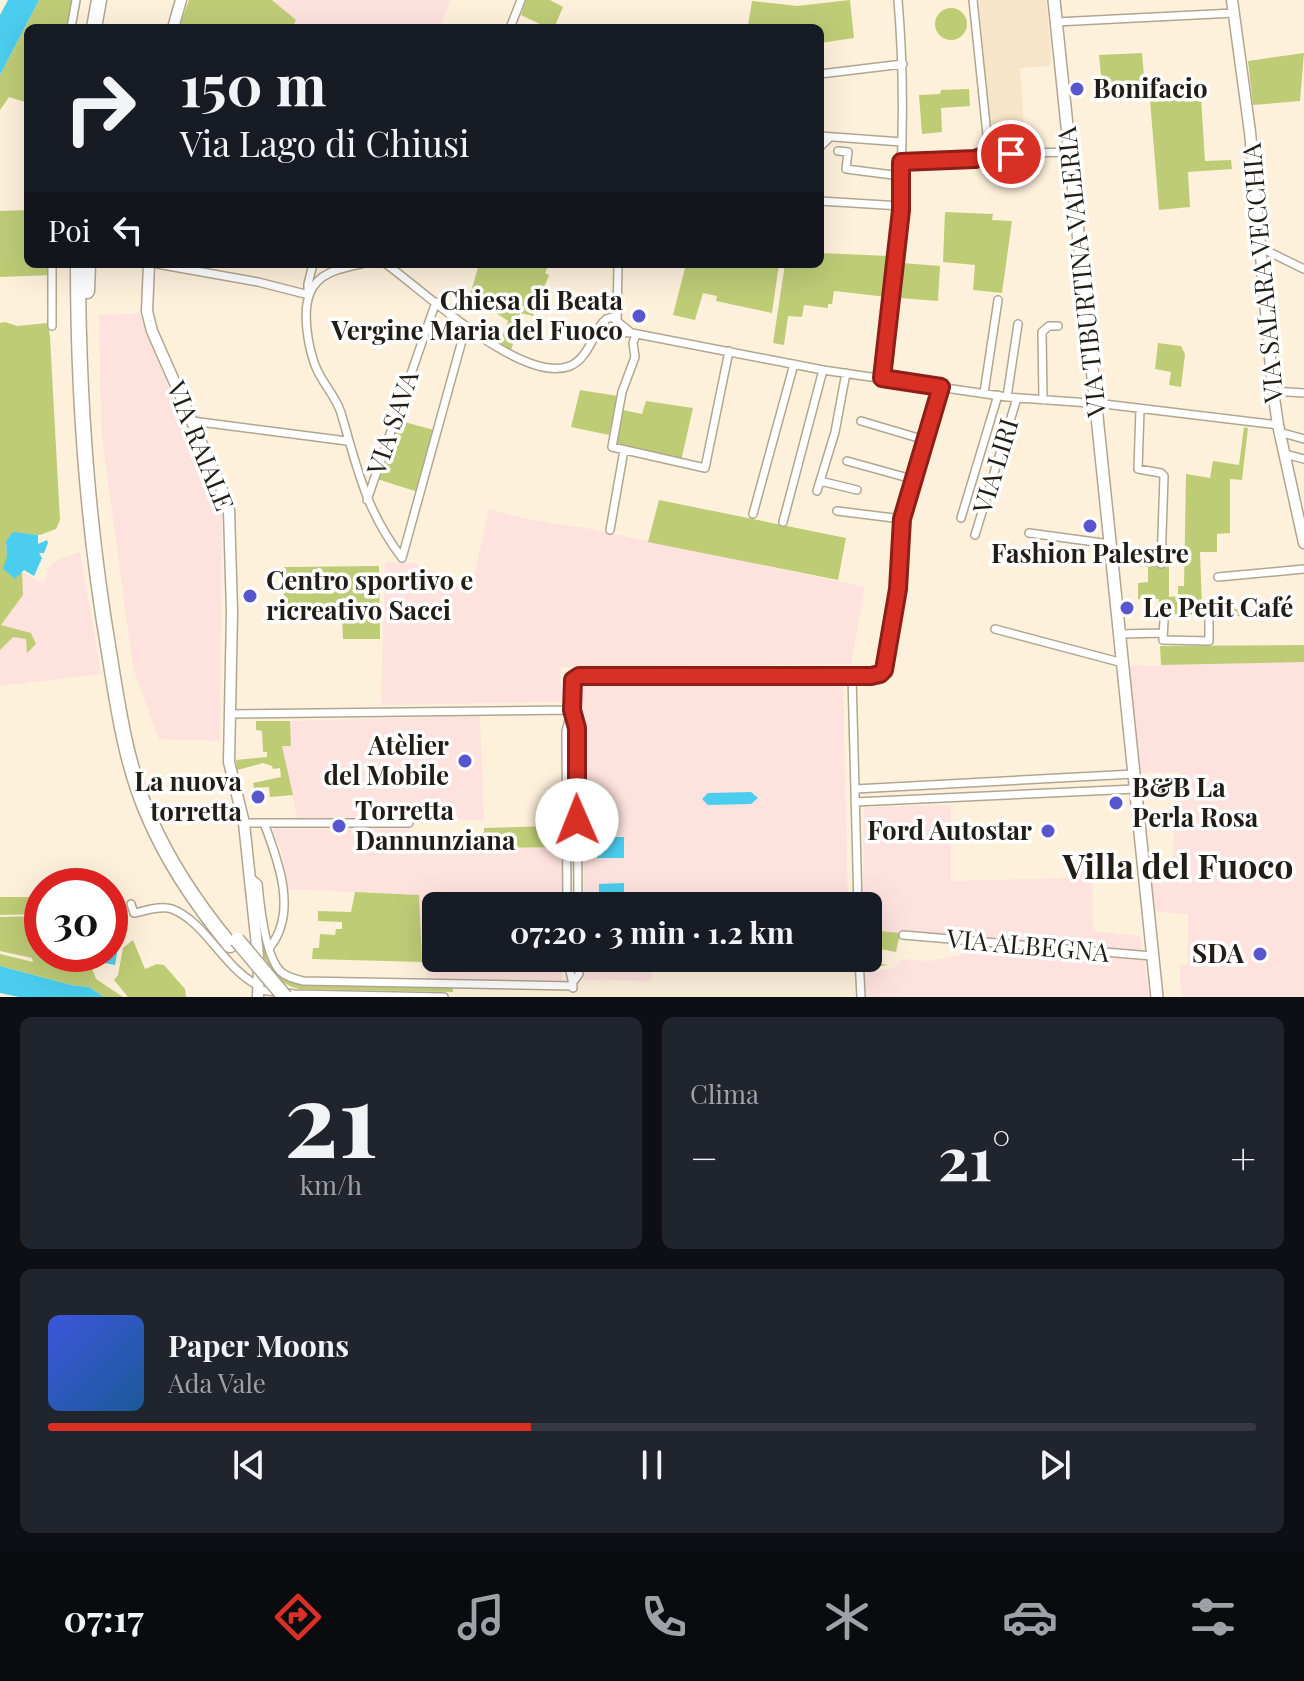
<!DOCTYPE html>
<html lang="it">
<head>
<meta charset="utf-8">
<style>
  :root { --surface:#171b24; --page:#20242c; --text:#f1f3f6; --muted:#9ea1a6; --line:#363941; --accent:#d93025 }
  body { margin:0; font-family:"Playfair Display",serif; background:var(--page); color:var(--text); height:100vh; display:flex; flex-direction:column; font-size:30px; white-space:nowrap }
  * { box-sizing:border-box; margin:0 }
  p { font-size:26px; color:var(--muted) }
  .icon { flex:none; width:44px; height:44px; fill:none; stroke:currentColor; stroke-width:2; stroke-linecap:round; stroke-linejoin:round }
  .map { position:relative; height:997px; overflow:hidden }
  .sheet { display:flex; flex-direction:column; gap:20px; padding:20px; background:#0d0f14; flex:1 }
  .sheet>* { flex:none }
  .guide { position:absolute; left:24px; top:24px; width:800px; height:244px; border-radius:12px; box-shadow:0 8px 32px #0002; background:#171b24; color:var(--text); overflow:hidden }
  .speed { position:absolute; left:24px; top:868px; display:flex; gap:16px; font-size:40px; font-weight:700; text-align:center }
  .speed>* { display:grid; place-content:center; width:104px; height:104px; border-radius:50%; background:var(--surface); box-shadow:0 8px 32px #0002; line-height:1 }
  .speed .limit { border:12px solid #d22; background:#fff; color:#111 }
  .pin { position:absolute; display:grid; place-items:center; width:68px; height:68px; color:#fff; margin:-34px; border:4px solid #fff; border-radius:50%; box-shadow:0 2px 8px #0007 }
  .me { position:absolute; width:88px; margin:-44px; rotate:359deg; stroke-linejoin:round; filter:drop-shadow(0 0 6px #0008) }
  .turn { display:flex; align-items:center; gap:28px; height:168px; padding:0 24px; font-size:36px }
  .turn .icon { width:104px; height:104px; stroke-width:2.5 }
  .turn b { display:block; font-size:56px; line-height:68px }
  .then { display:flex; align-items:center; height:76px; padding:0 24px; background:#0003; gap:16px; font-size:30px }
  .big { font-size:60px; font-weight:700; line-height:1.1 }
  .sheet .widget { flex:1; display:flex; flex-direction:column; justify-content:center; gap:12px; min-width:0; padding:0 28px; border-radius:12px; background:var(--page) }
  .sheet .dial { align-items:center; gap:0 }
  .dial b { font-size:104px; line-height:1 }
  .song { display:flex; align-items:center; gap:24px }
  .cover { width:96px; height:96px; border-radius:12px; background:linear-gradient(135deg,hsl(230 70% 55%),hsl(210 70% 35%)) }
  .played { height:8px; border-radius:4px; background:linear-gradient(90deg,var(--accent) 40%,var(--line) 40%) }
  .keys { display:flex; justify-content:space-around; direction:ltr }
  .heat { display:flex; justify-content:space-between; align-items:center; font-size:44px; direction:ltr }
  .sheet .tiles { flex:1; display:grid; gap:20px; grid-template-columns:1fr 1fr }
  .widget:last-child { grid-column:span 2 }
  .trip { position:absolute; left:422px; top:892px; width:460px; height:80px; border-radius:12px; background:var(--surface); box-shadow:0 8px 32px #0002; font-weight:700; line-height:80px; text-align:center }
  .dock { display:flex; height:128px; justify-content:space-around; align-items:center; background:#090b0e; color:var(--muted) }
  .dock .icon { width:56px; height:56px }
  .dock .active { color:var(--accent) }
  .dock b { font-size:36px; color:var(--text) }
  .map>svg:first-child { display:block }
  .industrial { fill:#fde2de }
  .built { fill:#f6e5c9 }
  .green { fill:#becc76 }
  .water { fill:#4acdee }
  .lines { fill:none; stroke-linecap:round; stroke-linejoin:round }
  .street-casing { stroke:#b1a691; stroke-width:10 }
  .secondary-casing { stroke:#b1a691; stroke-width:13 }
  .primary-casing { stroke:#b1a691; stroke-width:14 }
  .highway-casing { stroke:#b1a691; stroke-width:17 }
  .street { stroke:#fff; stroke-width:7 }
  .secondary { stroke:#fff; stroke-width:10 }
  .primary { stroke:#fff; stroke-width:11 }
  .highway { stroke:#fff; stroke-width:14 }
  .highway-bridge-casing { stroke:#b1a691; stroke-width:17; stroke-linecap:butt }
  .highway-bridge { stroke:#fff; stroke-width:14 }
  .route-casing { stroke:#8d1f18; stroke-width:20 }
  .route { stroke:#d93025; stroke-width:14 }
  .poi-dot { fill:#5756ce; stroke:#fff; stroke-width:3 }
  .labels { text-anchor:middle; stroke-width:7; stroke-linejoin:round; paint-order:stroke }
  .poi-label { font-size:26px; font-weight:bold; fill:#221e16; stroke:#fff; text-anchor:start }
  .street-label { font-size:26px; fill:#221e16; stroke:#fff }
  .district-label { font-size:34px; font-weight:bold; fill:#221e16; stroke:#fff }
</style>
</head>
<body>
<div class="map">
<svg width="1304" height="997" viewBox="0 0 1304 997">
  <rect width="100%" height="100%" fill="#fef1dc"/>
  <!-- industrial -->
  <path class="industrial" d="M272,0H451L439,28H292L296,20Z
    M140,313L164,377L222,507L220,741L159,739L133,668L101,429L99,315Z
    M489,509L526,519L591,529L865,587L851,664L560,667L562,702L381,705L385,562L413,563L472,586Z
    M80,552L101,674L0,686V650L13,636L26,638L31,633L0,625L23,595L22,572L44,584L48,568L61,558Z
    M1304,662V997H1182L1179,965L1188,964V914L1156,912L1147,867L1173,865L1174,826L1179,772L1138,773L1126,666Z
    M582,685H843L848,906H584Z
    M480,716L484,820H298L282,745L291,746L290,721Z
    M951,805V881L1073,878V862H1092L1093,931L1140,936L1150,997H864V973L894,968L902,959L930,961L978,951L979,941L901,934L896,952L868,945V906H863L864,807Z
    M409,826L413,849L562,847V906H436V958H562V983L426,979V969L422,968L419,895L288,889L283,857L273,828Z
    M584,958H652V981L584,980Z"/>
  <!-- built -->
  <path class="built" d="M979,0H1046L1051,48L1050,66L1020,68L1024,129L990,131Z"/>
  <!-- green -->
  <path class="green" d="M39,0H72L68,28H28V103L9,97L0,110V75Z
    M189,0H272L296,20L292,28H179Z
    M526,0H550L563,7L554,28H548L521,15Z
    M850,0L854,38L820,43V28L748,26L752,1L797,6Z
    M935 24a16 16 0 1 1 32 0a16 16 0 1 1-32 0Z
    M1142,53L1145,88L1139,89V84L1102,85L1099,55Z
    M1304,53L1300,101L1253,105L1248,61Z
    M969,89L970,106L941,108L942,132L922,134L919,95L940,94L941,90Z
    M1201,97L1205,161L1231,160L1232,169L1188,172L1190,207L1159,210L1150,100Z
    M28,210V264H53V275L0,277V211Z
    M945,212L993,214L992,220L1012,221L1002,293L973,290L975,265L943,262Z
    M820,253L890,256L887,297L834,291L832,304H828V308L804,305L802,317L788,316L784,345L773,343L785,264H820Z
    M902,263L940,266L938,301L900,298Z
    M479,264H549L545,273L549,275L533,316L520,313L519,318L522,320L511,350L500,343L508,321L487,307V304L469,299Z
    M686,264H779L772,313L716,301L717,296L703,293L695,320L673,315Z
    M5,322L17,326L48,323L50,337L60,520L56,529L40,535L13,533L6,541L7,556L15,578L22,572L23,595L1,625L31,633L36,644L27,653L26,639L13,637L0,650V323Z
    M1158,343L1181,346L1185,354L1181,387L1169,385L1171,372L1155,369Z
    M580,390L618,396L609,435L571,427Z
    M646,401L693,408L681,461L616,446L623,410L642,414Z
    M397,420L434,430L418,492L377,479Z
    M1244,427L1248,428L1242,480L1230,479V533L1217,534V552H1200L1202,607L1240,609V616L1160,614L1159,599H1138V583L1148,582V567L1138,566H1169V597L1178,596V586H1184L1186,474L1210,478L1213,461L1239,465Z
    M659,500L846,538L838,580L648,542Z
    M379,566L380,639H343L342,618H284V567Z
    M1304,645V662L1161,665L1160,646Z
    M256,721H290L291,746H282L293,795L270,797L269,787L254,788L253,783L281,777L280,768L273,769L272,766L263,763L237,770L236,760L267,757V752H263L262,731L256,730Z
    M554,801H561L562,847L484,848V828L554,826Z
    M256,884L271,958L286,978L453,986V992L299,989C254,978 258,921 256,884Z
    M355,892L419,895L422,962L312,959L313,948H319L320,934L335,935L336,929H342V922L318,921V911L351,912Z
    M0,897H42V914L0,915Z
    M42,916V954H87L96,979L123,997H104L89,987L71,985L0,966V954L33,962L32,958L0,951V917Z
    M868,930L900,933L896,952L875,948L872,962L888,965L864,969L863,958H868Z
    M133,940L145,969L157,964L164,965L185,989L186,997H128L114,980L118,975L123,948Z"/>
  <!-- water -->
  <path class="water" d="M8,0H39L0,75V15Z
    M13,532L38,535V544L47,540L48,543L44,553H39L42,558L34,576L24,570L15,579L3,569L7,556L6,541Z
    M751,792L758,798L751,804L708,805L702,799L708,793Z
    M597,837H624V858H597Z
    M624,883V906H599V884Z
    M110,922L122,924L115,965L94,961L95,954H110Z
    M0,966L71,985L89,987L104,997H19L0,993Z"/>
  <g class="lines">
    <defs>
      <path id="street" d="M973,0L989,154
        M1056,22L1234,13
        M71,28L76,0
        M510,28L521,0
        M820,74L903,64
        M820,136L902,142
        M820,147L830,137
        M838,151L848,152L846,169L901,176
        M901,162L975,159L989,154L1070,152
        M820,201L901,206
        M1259,247L1304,269
        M52,264V326
        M157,264L258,282L309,295
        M361,264C342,268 318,272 310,293C302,312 308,346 315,365C321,382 336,396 341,413C358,470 365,509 402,558
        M386,264C424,291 522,385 570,366C587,359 593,336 603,322
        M308,293V284L313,264
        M617,321L618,264
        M618,323L617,329L612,332L606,331L603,325L606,319L612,317L630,332
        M612,332L632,333L823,370L1007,397L1104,404L1278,425
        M636,334L633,343L635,357L622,392L612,447L705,468L729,351
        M882,378C898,251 909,128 898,0
        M1273,391L1304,393
        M984,393L998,300
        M1007,397L1018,324
        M1043,400L1042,332L1049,326H1058
        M1140,409L1138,469L1161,473L1164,476L1161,564
        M192,421L347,441
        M861,421L925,440
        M1279,432L1304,439
        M1285,454L1304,459
        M847,461L912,479
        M820,481L857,490
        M817,491L835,432L846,373
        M367,500L436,302
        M837,511L902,519
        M753,514L794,364
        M961,518L998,395
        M783,522L823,370
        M610,530L624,450
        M1029,533L1110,544
        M975,535L1017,398
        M402,558L466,326
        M1218,577L1304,569
        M1164,620L1163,640L1209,641V618
        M995,629L1123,663
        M1120,634L1163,633
        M852,676L858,906
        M572,712L577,728L578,906
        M230,714L572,710
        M855,789L1134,774
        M855,802L1135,789
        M244,823H409
        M264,823C278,860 298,912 270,947
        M250,877L258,884C260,906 265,955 280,971C286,977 295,979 303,981L573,986
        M131,904L134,913C145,911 161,905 172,909C206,922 224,969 259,986
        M567,906L566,731L572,710L573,680L579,676H852L880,674L884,670L898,589L902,519L941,387
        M903,935L1152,956
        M568,958C568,969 573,978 573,988
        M859,958L861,997
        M573,982L579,974V958
        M259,990L295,994L444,997"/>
      <path id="secondary" d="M1232,0L1250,132L1273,391L1278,425L1304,543
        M173,28L181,0
        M149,264L147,311L152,331L226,499L229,510L232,612L229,762L244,823L259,965L258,997"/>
      <path id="primary" d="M1054,0L1157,997"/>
      <path id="highway" d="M94,28L99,0
        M78,264C78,395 87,523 109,652C118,708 126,765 149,817C169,864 198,906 230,945
        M87,291L88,264"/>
    </defs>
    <!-- street casing -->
    <use href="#street" class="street-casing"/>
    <!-- secondary casing -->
    <use href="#secondary" class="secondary-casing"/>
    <!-- primary casing -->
    <use href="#primary" class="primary-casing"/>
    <!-- highway casing -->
    <use href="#highway" class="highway-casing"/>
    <!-- street -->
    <use href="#street" class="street"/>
    <!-- secondary -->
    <use href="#secondary" class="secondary"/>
    <!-- primary -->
    <use href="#primary" class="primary"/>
    <!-- highway -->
    <use href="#highway" class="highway"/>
    <defs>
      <path id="highway-bridge" d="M237,940L285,997"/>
    </defs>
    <!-- highway-bridge casing -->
    <use href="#highway-bridge" class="highway-bridge-casing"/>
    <!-- highway-bridge -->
    <use href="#highway-bridge" class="highway-bridge"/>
  </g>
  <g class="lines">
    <defs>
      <path id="route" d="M577,820V728L572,710L573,680L579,676H871L880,674L884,670L898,589L902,519L941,387L882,378L901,210V162L975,159L989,154H1011"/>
    </defs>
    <!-- route casing -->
    <use href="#route" class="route-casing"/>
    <!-- route -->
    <use href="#route" class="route"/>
  </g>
  <!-- markers -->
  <g class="poi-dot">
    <circle cx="1077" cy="89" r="8"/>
    <circle cx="639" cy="316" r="8"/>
    <circle cx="1090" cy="526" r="8"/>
    <circle cx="250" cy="596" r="8"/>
    <circle cx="1127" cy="608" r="8"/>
    <circle cx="465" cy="761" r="8"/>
    <circle cx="258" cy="797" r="8"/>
    <circle cx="1116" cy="803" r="8"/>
    <circle cx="339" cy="826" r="8"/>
    <circle cx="1048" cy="831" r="8"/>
    <circle cx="1260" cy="954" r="8"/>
  </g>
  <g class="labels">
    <!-- poi labels -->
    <g class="poi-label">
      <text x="1093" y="98">Bonifacio</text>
      <text x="623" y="310" text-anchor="end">Chiesa di Beata<tspan x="623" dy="30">Vergine Maria del Fuoco</tspan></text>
      <text x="1090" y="563" text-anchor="middle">Fashion Palestre</text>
      <text x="266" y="590">Centro sportivo e<tspan x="266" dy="30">ricreativo Sacci</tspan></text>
      <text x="1143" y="617">Le Petit Café</text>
      <text x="449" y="755" text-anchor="end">Atèlier<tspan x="449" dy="30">del Mobile</tspan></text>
      <text x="242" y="791" text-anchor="end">La nuova<tspan x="242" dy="30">torretta</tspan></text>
      <text x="1132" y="797">B&amp;B La<tspan x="1132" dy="30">Perla Rosa</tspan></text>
      <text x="355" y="820">Torretta<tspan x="355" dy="30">Dannunziana</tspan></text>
      <text x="1032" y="840" text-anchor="end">Ford Autostar</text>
      <text x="1244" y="963" text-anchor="end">SDA</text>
    </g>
    <!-- street labels -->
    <g class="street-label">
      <text transform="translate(1082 272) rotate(-96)" y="9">VIA TIBURTINA VALERIA</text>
      <text transform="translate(1263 273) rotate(-95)" y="9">VIA SALARA VECCHIA</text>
      <text transform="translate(393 423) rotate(-71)" y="9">VIA SAVA</text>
      <text transform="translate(200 446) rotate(68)" y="9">VIA RAIALE</text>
      <text transform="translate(996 466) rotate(-73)" y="9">VIA LIRI</text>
      <text transform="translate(1028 946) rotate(5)" y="9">VIA ALBEGNA</text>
    </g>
    <!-- district labels -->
    <g class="district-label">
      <text x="1178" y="879">Villa del Fuoco</text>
    </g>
  </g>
</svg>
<div class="speed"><div class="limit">30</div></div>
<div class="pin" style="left:1011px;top:154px;background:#d93025"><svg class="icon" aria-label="arrive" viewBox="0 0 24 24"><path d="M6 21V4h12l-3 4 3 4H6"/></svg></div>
<svg class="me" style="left:577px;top:820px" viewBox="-20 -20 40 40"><circle r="19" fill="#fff"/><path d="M0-13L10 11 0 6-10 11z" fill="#d93025"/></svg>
<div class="trip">07:20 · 3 min · 1.2 km</div>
<div class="guide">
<div class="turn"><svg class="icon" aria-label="right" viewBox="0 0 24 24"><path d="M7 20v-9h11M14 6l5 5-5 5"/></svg><div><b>150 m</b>Via Lago di Chiusi</div></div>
<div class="then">Poi<svg class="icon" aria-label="left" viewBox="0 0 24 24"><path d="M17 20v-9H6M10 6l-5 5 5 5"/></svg></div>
</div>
</div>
<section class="sheet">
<div class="tiles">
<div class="widget dial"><b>21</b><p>km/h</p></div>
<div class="widget"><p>Clima</p>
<div class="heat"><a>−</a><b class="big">21°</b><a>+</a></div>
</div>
<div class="widget">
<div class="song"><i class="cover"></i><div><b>Paper Moons</b><p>Ada Vale</p></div></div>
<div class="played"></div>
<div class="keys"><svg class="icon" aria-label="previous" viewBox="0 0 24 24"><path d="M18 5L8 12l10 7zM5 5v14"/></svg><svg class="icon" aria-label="pause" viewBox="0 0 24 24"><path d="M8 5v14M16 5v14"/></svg><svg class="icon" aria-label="next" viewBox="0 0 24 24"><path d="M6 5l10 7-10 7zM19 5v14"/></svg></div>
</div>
</div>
</section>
<nav class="dock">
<b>07:17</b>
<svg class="icon active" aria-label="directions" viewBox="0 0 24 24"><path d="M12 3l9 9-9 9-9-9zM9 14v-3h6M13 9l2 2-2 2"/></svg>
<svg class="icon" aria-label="music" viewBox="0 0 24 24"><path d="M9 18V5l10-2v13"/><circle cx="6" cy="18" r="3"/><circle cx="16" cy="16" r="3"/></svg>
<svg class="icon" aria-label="phone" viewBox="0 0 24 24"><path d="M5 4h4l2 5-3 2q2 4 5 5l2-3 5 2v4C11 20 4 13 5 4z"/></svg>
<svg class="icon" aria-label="climate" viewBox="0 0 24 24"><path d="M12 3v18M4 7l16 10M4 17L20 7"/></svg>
<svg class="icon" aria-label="car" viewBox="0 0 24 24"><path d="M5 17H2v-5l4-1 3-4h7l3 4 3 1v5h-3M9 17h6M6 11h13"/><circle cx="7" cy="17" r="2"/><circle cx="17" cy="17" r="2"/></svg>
<svg class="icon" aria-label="filters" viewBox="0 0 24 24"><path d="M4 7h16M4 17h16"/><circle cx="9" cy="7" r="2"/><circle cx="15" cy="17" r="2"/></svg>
</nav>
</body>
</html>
